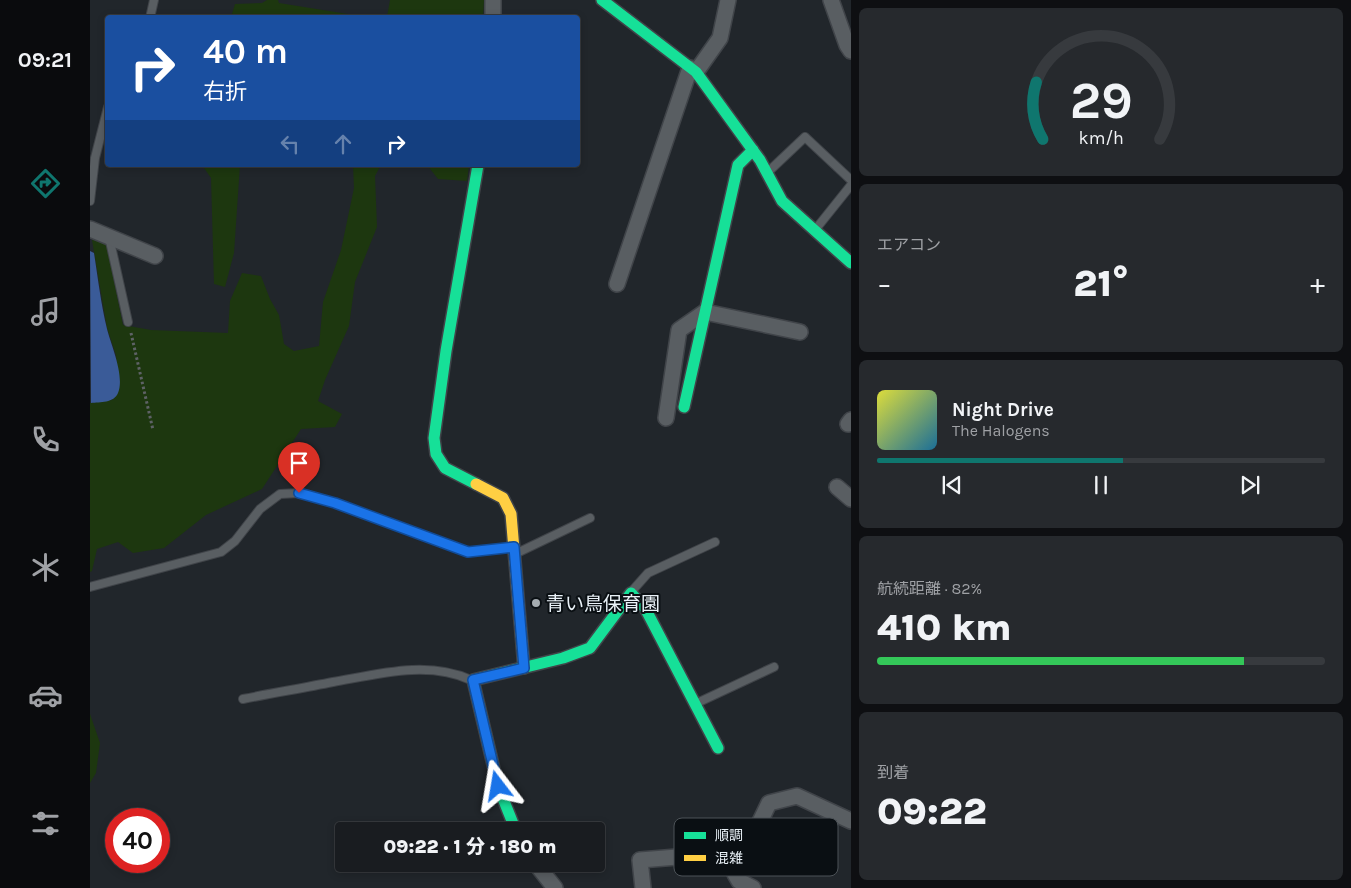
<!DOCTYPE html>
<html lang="ja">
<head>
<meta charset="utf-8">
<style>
  :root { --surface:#191c20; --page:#26292d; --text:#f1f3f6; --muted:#9fa1a5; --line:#373a3e; --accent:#0f766e }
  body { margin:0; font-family:Karla,"Noto Sans JP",sans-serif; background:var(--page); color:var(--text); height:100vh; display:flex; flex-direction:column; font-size:19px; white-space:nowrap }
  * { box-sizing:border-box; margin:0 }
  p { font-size:16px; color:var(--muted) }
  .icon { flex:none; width:28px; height:28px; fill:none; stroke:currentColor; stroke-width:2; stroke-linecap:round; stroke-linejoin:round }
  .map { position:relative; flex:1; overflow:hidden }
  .side { display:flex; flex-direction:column; gap:8px; padding:8px; background:#0e0f12; width:500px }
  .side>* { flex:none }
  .top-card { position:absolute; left:15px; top:15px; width:475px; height:152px; border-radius:5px; box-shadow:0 2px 8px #0003,0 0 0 1px var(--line); background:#1a4fa0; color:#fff; overflow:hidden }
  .speed { position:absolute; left:15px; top:808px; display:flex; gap:10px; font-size:25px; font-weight:700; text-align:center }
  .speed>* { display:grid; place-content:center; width:65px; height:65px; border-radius:50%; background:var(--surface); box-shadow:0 2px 8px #0003,0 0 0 1px var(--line); line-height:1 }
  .speed .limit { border:8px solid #d22; background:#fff; color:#111 }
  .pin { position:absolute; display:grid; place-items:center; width:42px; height:42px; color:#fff; margin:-51px -21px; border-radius:50% 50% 50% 0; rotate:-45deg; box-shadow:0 0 5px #0007 }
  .pin .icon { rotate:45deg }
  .me { position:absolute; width:55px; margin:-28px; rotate:346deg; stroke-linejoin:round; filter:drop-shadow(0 0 4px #0008) }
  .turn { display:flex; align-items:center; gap:18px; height:105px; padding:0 15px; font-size:22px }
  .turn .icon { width:65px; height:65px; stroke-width:2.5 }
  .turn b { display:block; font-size:35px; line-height:42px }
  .lanes { display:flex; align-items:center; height:48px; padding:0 15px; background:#0003; justify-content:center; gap:25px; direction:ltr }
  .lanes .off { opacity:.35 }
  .big { font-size:38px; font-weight:800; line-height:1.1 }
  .side .tile { flex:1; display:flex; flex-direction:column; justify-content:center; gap:8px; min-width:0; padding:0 18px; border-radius:8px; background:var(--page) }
  .side .dial { align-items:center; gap:0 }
  .dial svg { height:130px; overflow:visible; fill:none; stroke:var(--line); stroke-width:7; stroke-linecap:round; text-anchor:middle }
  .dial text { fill:var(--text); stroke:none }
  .song { display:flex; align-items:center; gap:15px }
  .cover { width:60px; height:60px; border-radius:8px; background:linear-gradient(135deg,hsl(60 70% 55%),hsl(200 70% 35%)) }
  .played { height:5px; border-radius:2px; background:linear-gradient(90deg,var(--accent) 55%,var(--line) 55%) }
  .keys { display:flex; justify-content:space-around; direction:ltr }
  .heat { display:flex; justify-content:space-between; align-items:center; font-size:28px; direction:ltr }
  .charge { height:8px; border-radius:4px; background:linear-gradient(90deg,#34c759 82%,var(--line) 0) }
  .trip { position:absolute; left:245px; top:822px; width:270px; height:50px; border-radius:5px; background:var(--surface); box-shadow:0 2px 8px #0003,0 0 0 1px var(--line); font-weight:800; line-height:50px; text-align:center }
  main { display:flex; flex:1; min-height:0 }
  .tabs { display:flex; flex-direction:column; width:90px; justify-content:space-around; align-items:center; background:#0a0b0d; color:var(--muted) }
  .tabs .icon { width:35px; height:35px }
  .tabs .selected { color:var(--accent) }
  .tabs b { font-size:22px; color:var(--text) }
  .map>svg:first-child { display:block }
  .green { fill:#1d370f }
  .water { fill:#3a5b98 }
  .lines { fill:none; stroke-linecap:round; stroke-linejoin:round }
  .lane-casing { stroke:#404449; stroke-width:10 }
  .street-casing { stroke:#404449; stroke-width:18 }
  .fast-casing { stroke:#404449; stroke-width:14 }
  .slow-casing { stroke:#404449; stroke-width:14 }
  .path { stroke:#5e6266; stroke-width:3; stroke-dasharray:2.5 2.5; stroke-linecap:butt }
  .lane { stroke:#595e62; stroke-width:8 }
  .street { stroke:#595e62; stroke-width:15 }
  .fast { stroke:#16e098; stroke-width:11 }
  .slow { stroke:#ffcf43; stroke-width:11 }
  .route-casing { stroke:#114b97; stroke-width:12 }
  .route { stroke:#1a73e8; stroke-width:9 }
  .poi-dot { fill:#a4abb0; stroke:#0a0f13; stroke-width:2 }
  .labels { text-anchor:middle; stroke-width:4; stroke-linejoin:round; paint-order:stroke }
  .poi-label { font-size:19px; fill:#eaf2f8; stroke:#0a0f13; text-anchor:start }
  .key { fill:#0a0f13; stroke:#4d5358; stroke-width:1 }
  .key-label { font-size:14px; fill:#eaf2f8 }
</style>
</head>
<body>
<main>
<nav class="tabs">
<b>09:21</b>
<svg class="icon selected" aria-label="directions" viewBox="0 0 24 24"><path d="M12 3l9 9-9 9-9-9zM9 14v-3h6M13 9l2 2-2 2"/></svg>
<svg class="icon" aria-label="music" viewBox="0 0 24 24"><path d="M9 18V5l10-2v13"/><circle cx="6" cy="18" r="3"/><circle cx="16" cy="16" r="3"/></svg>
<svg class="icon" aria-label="phone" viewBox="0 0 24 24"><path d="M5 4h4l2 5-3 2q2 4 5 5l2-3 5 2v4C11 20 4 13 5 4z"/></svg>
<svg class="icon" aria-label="climate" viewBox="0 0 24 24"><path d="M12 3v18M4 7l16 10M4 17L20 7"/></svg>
<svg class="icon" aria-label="car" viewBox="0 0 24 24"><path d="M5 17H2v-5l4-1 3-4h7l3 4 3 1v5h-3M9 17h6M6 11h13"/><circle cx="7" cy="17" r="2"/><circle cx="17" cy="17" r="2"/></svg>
<svg class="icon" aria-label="filters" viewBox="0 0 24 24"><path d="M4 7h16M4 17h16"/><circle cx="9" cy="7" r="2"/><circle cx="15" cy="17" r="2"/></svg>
</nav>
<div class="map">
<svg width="761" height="888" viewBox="0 0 761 888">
  <rect width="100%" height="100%" fill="#21262b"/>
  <!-- green -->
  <path class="green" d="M177,0H188L189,3L264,15V17H141L145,4L172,3Z
    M300,0H394L393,17H297Z
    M112,165H150L144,253L135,287L124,284L121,178Z
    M263,165H291L285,176L287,227L265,282L259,326L235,380L228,401L252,414L245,427L211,429L172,489L116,515L74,548L43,553L28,542L7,549L2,571L0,572V403L22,400L26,395L29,387L26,355L17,328L2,240L16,242L33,325L61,330L138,333L140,301L152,273L171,276L180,299L189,315L194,344L204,351L229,346L233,302L251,250L264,188Z
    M337,165H379L377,181L348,179Z
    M0,714L10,743L6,773L0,783Z"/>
  <!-- water -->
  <path class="water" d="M0,251L4,253C8,279 11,304 17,329C21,345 35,376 28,393C24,403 10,402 1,403Z"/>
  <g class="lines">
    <defs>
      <path id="lane" d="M60,18L64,0
        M678,172L715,137L761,180
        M0,201L5,158L18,107
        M725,230L761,185
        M19,237L38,322
        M427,553L500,518
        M0,587L131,552L145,541L170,509L190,494L209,493L245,503L377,552L423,547
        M542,591L558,573L625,542
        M153,699C183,693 213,688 243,682C288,674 338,660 381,680
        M607,703L684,667"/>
      <path id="street" d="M741,0L757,45L761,51
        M403,18V0
        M606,72L630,38L638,0
        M0,229L65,256
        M527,284L600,68
        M576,418L589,330L615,312L710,332
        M758,424L761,420
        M747,487L761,499
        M446,864L465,888
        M553,888L550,860L612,855
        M663,888L649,881L645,874L679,803L707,796L761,821"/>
      <path id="fast" d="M512,0L606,72L670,160L692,201L761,263
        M594,407L648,165L663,150
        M386,484L355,468L346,454L344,438L356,351L388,165
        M426,831L408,786L383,680L473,658L500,648L541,593L555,608L628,748"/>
      <path id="slow" d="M386,484L413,498L421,514L434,668"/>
    </defs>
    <!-- lane casing -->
    <use href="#lane" class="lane-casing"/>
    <!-- street casing -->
    <use href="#street" class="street-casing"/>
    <!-- fast casing -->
    <use href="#fast" class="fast-casing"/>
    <!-- slow casing -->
    <use href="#slow" class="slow-casing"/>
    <!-- path -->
    <path class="path" d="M41,333L63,430"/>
    <!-- lane -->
    <use href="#lane" class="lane"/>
    <!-- street -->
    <use href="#street" class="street"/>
    <!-- fast -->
    <use href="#fast" class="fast"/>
    <!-- slow -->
    <use href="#slow" class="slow"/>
  </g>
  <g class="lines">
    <defs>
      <path id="route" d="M209,493L245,503L378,552L424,547L434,668L383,680L408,786"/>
    </defs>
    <!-- route casing -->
    <use href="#route" class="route-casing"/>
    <!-- route -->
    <use href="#route" class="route"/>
  </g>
  <!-- markers -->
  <circle class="poi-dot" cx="446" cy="603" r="5"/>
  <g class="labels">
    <!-- poi labels -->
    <g class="poi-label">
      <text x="456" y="610">青い鳥保育園</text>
    </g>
  </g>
  <!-- legend -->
  <rect x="584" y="818" width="164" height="58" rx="8" class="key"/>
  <rect x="594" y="832" width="22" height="7" fill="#16e098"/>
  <rect x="594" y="855" width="22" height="6" fill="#ffcf43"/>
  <g class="key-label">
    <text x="625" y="840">順調</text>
    <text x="625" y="863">混雑</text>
  </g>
</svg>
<div class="speed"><div class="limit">40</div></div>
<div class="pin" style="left:209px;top:493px;background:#d93025"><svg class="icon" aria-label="arrive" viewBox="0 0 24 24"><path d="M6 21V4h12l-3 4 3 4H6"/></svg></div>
<svg class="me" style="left:408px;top:786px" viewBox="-20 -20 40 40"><path d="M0-17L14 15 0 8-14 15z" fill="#1a73e8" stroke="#fff" stroke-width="4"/></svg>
<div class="trip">09:22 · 1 分 · 180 m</div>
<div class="top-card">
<div class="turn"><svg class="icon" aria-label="right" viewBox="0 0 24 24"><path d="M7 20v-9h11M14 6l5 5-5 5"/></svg><div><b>40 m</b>右折</div></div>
<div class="lanes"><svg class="icon off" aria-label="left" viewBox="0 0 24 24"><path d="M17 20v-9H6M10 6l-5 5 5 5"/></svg><svg class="icon off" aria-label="ahead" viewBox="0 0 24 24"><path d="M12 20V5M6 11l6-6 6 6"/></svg><svg class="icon" aria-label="right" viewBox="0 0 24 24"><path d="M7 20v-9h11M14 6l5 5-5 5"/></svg></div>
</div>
</div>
<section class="side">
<div class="tile dial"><svg viewBox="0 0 100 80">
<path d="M14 69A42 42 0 1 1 86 69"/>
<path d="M14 69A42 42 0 0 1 10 34" stroke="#0f766e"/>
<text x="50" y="56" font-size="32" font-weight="700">29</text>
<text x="50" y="72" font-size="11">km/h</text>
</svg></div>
<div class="tile"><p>エアコン</p>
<div class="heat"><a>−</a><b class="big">21°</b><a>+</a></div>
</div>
<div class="tile">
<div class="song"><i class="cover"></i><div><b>Night Drive</b><p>The Halogens</p></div></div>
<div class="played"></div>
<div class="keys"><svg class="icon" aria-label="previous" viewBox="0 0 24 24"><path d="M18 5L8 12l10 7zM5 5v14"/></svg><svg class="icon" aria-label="pause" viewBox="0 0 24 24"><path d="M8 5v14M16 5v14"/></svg><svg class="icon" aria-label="next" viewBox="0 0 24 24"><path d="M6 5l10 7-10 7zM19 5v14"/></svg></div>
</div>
<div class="tile"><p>航続距離 · 82%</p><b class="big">410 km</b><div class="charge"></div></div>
<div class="tile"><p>到着</p><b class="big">09:22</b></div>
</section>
</main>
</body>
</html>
